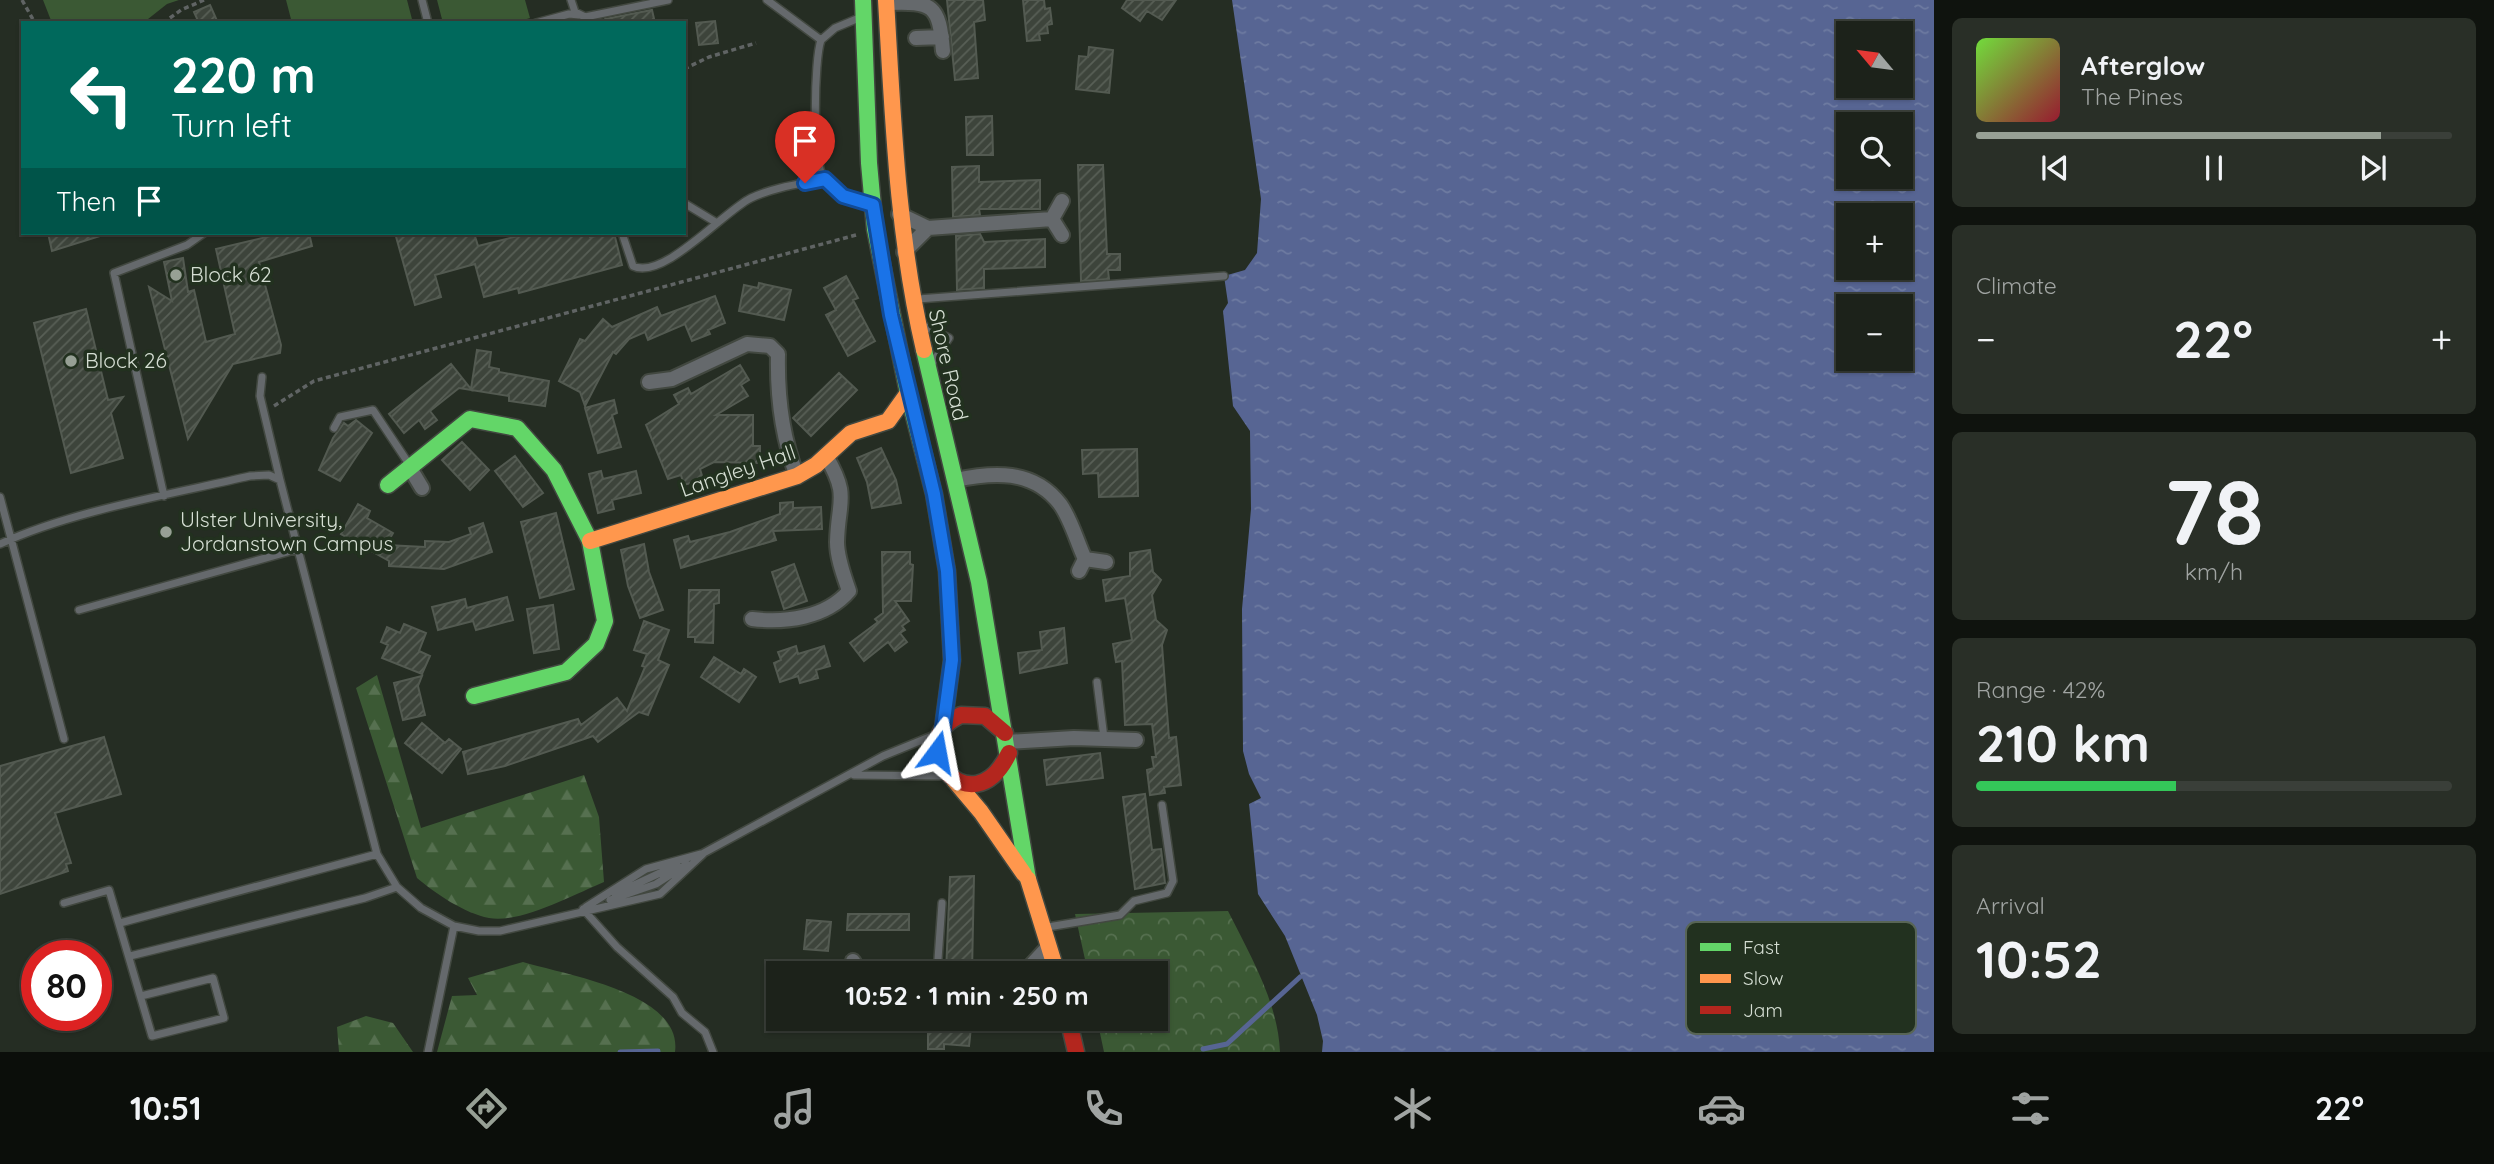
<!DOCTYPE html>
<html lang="en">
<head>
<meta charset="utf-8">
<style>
  :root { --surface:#1c221a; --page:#292f27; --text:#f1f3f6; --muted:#a0a4a2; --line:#3a3f39; --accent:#97a095 }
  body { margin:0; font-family:Quicksand,sans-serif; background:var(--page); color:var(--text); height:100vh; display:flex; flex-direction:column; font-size:26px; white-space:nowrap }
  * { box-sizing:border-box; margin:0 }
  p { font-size:23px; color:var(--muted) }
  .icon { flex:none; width:38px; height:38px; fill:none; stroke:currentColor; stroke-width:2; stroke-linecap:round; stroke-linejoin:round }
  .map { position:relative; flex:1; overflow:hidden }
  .side { display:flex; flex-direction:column; gap:18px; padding:18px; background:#0f130e; width:560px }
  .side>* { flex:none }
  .guide { position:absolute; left:21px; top:21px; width:665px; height:214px; border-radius:0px; box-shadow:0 2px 5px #0004,0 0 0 2px var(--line); background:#00695c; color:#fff; overflow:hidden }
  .needle { width:46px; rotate:299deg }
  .tools { position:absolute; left:1836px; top:21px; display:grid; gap:14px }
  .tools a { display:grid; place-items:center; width:77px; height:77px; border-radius:0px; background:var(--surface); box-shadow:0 2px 5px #0004,0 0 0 2px var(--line); font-size:35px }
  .speed { position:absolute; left:21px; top:940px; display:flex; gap:14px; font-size:35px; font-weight:700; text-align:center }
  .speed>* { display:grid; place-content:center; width:91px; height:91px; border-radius:50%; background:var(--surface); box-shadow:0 2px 5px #0004,0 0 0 2px var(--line); line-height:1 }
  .speed .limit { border:10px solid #d22; background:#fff; color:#111 }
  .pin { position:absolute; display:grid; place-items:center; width:60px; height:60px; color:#fff; margin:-72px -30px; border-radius:50% 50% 50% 0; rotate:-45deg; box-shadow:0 0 7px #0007 }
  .pin .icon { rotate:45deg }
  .me { position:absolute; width:77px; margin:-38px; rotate:13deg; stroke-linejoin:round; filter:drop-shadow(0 0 5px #0008) }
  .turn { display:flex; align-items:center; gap:24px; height:147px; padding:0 35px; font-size:32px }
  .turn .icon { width:91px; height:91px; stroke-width:2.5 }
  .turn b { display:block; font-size:49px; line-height:60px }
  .then { display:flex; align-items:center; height:66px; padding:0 35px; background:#0003; gap:14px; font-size:26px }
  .big { font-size:52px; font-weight:700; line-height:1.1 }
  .side .card { flex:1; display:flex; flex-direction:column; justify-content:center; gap:10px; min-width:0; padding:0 24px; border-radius:10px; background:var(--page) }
  .side .dial { align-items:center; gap:0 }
  .dial b { font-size:91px; line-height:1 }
  .song { display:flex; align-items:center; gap:21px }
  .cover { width:84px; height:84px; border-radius:10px; background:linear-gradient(135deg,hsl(100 70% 55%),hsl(350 70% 35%)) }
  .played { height:7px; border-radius:4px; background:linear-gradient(90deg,var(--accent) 85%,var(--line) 85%) }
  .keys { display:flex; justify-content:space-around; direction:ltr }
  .heat { display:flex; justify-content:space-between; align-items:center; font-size:38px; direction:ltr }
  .charge { height:10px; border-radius:5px; background:linear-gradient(90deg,#34c759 42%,var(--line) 0) }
  .trip { position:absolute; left:766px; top:961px; width:402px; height:70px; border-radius:0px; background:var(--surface); box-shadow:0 2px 5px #0004,0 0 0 2px var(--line); font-weight:700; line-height:70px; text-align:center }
  .menu { display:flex; height:112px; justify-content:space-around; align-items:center; background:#0b0e0a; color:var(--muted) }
  .menu .icon { width:49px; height:49px }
  .menu .on { color:var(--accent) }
  .menu b { font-size:32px; color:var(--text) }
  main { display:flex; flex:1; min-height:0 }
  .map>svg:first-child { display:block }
  .grass { fill:#3b5934 }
  .forest { fill:url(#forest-firs) }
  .park { fill:url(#park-crowns) }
  .water { fill:url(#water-ripples); fill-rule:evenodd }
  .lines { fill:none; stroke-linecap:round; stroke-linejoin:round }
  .stream { stroke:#576593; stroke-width:5 }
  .building { fill:url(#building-hatch); stroke:#535a51; stroke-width:2 }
  .lane-casing { stroke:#424840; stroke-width:10 }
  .street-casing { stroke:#424840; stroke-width:18 }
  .fast-casing { stroke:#424840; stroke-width:19 }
  .slow-casing { stroke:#424840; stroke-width:19 }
  .jam-casing { stroke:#424840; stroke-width:19 }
  .path { stroke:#606464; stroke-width:3.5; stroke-dasharray:5 3.5; stroke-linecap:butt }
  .lane { stroke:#65696c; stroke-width:7 }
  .street { stroke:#65696c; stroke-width:14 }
  .fast { stroke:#63d668; stroke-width:16 }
  .slow { stroke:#ff974d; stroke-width:16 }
  .jam { stroke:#b3261e; stroke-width:16 }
  .route-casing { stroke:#114b97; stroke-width:18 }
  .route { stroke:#1a73e8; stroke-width:12 }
  .poi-dot { fill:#97a095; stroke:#22311f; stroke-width:2.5 }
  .labels { text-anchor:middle; stroke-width:7; stroke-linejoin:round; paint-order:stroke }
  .poi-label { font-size:21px; fill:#d5ded3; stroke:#22311f; text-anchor:start }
  .street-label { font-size:21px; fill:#d5ded3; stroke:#22311f }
  .key { fill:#22311f; stroke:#586555; stroke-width:2 }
  .key-label { font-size:19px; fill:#d5ded3 }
</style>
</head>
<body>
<main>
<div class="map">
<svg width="1934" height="1052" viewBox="0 0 1934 1052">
  <defs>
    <pattern id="forest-firs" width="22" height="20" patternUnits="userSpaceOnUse" patternTransform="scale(1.75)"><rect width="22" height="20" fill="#3b5934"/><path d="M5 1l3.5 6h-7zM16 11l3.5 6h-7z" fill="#567050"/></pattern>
    <pattern id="park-crowns" width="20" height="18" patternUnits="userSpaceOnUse" patternTransform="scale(1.75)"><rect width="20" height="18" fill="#3b5934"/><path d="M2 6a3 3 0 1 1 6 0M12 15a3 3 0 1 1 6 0" fill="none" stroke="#567050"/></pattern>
    <pattern id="water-ripples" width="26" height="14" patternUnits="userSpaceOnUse" patternTransform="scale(1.75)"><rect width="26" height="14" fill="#576593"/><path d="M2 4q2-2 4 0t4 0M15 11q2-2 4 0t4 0" fill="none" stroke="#6e7ba1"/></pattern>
    <pattern id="building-hatch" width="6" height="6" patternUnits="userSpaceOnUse" patternTransform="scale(1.75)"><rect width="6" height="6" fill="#3d443b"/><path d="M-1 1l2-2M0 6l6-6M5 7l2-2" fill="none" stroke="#585f56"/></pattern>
  </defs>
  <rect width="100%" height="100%" fill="#252d23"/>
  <!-- grass -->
  <path class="grass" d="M43,0H179L167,4L143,23H52Z
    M286,0H407L413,23H292Z
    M437,0H525L530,18L514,23H443Z"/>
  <!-- forest -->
  <path class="forest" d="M377,675L421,828L584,775L599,817L604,882C575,894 520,924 489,918C464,913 436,894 417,878L356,688Z
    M523,962C566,975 683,993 675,1052H437L452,996L477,995L468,978Z
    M366,1016L393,1023L413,1052H339L337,1027Z"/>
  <!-- park -->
  <path class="park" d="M1228,911C1250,955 1278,1002 1280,1052H1104L1097,1019L1157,1018V973H1088L1075,914Z"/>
  <!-- water -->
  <path class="water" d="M1232,0H1934V1052H1322L1323,1041L1317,1015L1285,936L1258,894L1249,804L1261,798L1249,774L1243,751L1242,609L1251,509L1250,431L1233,406L1223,311L1228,303L1224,276L1245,270L1257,253L1261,199ZM1848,33H1900V86H1848ZM1848,124H1900V177H1848ZM1848,215H1900V268H1848ZM1848,306H1900V359H1848Z"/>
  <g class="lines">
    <!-- stream -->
    <path class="stream" d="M1203,1049L1227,1044L1300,977
      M620,1052L658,1051"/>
  </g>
  <!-- building -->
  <path class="building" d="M947,0H983L985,20L974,22L978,78L955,80Z
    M1023,0H1044L1045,9L1050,8L1052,24L1047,25L1048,33L1039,34L1040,40L1027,41Z
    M1127,0H1176L1162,20L1147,11L1140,21L1122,8Z
    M210,5L218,23H199L194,12Z
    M652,10L655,23H605V19Z
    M715,21L718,43L699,45L696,23Z
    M1089,47L1113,50L1109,93L1076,89L1079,56L1088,57Z
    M992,116L993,155H967L966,117Z
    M1078,165H1103L1107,254H1120V270H1108L1109,279L1081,281Z
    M979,166V182L1040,180V209H979L980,215L953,217L952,167Z
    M48,233H100V236L52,251Z
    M283,233H309L312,246L259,262L281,345L280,353L233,364L188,439L149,287L172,301L164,262L183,258L188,292L194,290L206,342L235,334L216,249Z
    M395,233H474L478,246L530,233H589L590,237L614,233L622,265L519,293L518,288L484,297L475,264L435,275L441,297L415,305Z
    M980,234L984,242L1045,239V267L984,269V288L957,290L956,236Z
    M846,276L858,298L853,300L875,341L848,356L826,315L836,310L824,288Z
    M759,283L791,290L784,320L739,311L744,285L758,288Z
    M715,296L725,323L708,330L710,334L692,341L685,324L648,340L645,332L629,339L616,354L613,352L585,406L580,392L559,381L580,339L585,341L603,319L612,327L657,307L661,316Z
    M86,309L108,400L123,397L111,413L123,458L71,473L34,323Z
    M477,350L491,352L489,367L499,369V372L549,381L545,406L509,401V396L459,388L430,411L437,420L425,429L419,420L404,433L389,414L451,364L471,389Z
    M740,365L749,380L741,385L748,396L716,415H753V446H760V463L714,462L700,469L703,479L684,485L681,475L668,479L646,425L679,404L674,395L688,388L691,394Z
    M839,373L857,390L811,436L793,418Z
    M614,400L617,413L612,415L621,447L598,453L585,408Z
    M356,420L372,433L340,481L319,470L333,438L344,423L348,426Z
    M462,442L489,470L470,490L442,460Z
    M881,448L896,480L901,503L872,508L867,482L857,458Z
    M1137,449L1138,496L1099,497L1098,473L1083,474L1082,450Z
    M515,456L543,493L523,507L495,471Z
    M601,471L603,479L636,471L641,493L612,500L614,509L598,513L589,474Z
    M793,502V508L821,507L822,529L773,531L776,540L681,568L674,540L688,536L690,542L730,532L780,514V503Z
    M358,504L370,511L367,518L393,533L386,545L425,547V541L449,542L471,534L469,528L483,523L492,552L444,569L389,566V561L341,534Z
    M556,513L574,589L540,598L521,522Z
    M644,544L649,572L663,610L640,618L628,586L621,550Z
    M1150,550L1153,572L1161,580L1152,595L1156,620L1167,630L1162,645L1169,738L1176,737L1181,785L1164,787L1165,793L1150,795L1147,770L1154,768L1152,757H1156L1152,724L1125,725L1122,661L1116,662L1113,644L1132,640L1125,598L1106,601L1103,580L1130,576V553Z
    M882,552H910V564L913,565L911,601H895L909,621L902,626L905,630L900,633L907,642L895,651L888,642L864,661L850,643L878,622L875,619L883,613Z
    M794,564L807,601L784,609L772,572Z
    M689,590H719V603L714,604L713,643L695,642V637H688Z
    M507,597L513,620L476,630L473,621L438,630L432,607L465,599L467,608Z
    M553,605L559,649L534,653L527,609Z
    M644,621L669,630L658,660L669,665L648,715L639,712L598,742L593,736L505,766L468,774L463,752L578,719L581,725L617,698L627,711L645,667L642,666L647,654L634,650Z
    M404,624L426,633L419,651L430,656L422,674L382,658L388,645L381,642L387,627L400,633Z
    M1064,628L1067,663L1020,673L1018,653L1042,650L1040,632Z
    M796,646L798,654L824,646L830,666L816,670L818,678L800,683L798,676L780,682L774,663L781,660L778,652Z
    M714,657L741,674L744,669L756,677L739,702L701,677Z
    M422,676L418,686L425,715L403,720L394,683Z
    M422,723L445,743L449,739L461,749L442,773L405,743Z
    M104,737L121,794L55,813L71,863L66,864L68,871L0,894V766Z
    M1100,753L1103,778L1047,785L1044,760Z
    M1145,794L1152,850L1161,849L1165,883L1135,889L1123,797Z
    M974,876L972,973H946L950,877Z
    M848,914H909V930H847Z
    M807,920L831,922L828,951L804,949Z
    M952,1018H972L969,1046L944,1044V1049H928V1030H951Z"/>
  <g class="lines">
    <defs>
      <path id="lane" d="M422,0L428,23
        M571,0L575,12L585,17L668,0
        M767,0L821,40L835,28L859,18
        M536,23L569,14L579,15
        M821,40C814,60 812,163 824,179C836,194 849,198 866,203
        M684,203L717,223
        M622,233L633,266C663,281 724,211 751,198C774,187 800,184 825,179
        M918,299L1224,276
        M926,327L949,338L933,362
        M262,377L260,396L280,480
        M334,428L340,417L373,410L409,464
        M164,496L114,273L187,245L204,233
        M0,497L64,739
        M0,544C71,511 172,494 250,476L269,475L280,480L377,854L397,887L421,908L454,926L479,931H500L660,894L703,854
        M79,610L298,549
        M1097,682L1104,738
        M854,775L940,776
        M700,855L883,756L932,736
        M615,894L677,865
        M610,900L656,884L687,864
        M64,903L109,890L152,1036L224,1018L213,978L141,996
        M586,907L646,869L701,854
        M583,909L617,947L673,997L682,1013L705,1032L713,1052
        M120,923L377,854
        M1048,927L1120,915L1134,901L1167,893L1173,881L1162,805
        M130,956L365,898L397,887
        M937,973L942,903
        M428,1052L454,926"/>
      <path id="street" d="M886,3C934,1 939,5 943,51
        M916,38L942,37
        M899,214L928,228L904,252
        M928,228L1052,219
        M1062,235L1052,219L1062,201
        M649,382L672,379L747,344L770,346L778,354C777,396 782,437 797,476
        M410,468L422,488
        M955,480C993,472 1033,469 1060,504C1071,519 1077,542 1085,559L1079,571
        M1085,559L1106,562
        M752,619C785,623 826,618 849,591C844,576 837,558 837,542C838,500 850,497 826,456
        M1007,742L1074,738L1136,740
        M853,961L860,973
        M1024,973L1049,946"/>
      <path id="fast" d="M863,0L869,163L875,229L908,393L934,494L947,571L952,660L943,728
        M924,350L979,582L1028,879
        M388,485L470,419L517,428L554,470L590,541L605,621L596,644L566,672L474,696"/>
      <path id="slow" d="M886,0C893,118 897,235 924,350
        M590,541L797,476L816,465L851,433L888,421L908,393
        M954,780L981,812L1024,874
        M1028,879L1057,973"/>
      <path id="jam" d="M1005,733L985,716L961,715C899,742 972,831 1009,753
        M1068,1018L1076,1052"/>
    </defs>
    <!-- lane casing -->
    <use href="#lane" class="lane-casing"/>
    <!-- street casing -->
    <use href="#street" class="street-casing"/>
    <!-- fast casing -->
    <use href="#fast" class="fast-casing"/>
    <!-- slow casing -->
    <use href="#slow" class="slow-casing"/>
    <!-- jam casing -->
    <use href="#jam" class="jam-casing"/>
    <!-- path -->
    <path class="path" d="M22,0L35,23
      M163,23L181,10L204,0
      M684,69L709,57L756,43
      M274,406L314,381L856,235"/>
    <!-- lane -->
    <use href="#lane" class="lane"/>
    <!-- street -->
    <use href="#street" class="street"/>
    <!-- fast -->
    <use href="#fast" class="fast"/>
    <!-- slow -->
    <use href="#slow" class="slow"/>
    <!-- jam -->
    <use href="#jam" class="jam"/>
  </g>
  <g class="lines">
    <defs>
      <path id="route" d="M805,183L825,179L843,196L873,205L891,315L934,494L947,571L952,660L943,728L937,752"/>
    </defs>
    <!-- route casing -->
    <use href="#route" class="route-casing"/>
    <!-- route -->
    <use href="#route" class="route"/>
  </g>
  <!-- markers -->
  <g class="poi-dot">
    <circle cx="176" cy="275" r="7"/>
    <circle cx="71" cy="361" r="7"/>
    <circle cx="166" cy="532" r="7"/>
  </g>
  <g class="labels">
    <!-- poi labels -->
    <g class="poi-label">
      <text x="190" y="282">Block 62</text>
      <text x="85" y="368">Block 26</text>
      <text x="180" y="527">Ulster University,<tspan x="180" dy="24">Jordanstown Campus</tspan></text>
    </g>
    <!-- street labels -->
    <g class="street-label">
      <text transform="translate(948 365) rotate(77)" y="7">Shore Road</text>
      <text transform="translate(738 471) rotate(-19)" y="7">Langley Hall</text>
    </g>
  </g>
  <!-- legend -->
  <rect x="1686" y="922" width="230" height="112" rx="10" class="key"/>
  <rect x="1700" y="943" width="31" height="8" fill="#63d668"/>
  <rect x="1700" y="974" width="31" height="9" fill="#ff974d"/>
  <rect x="1700" y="1006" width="31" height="8" fill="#b3261e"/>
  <g class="key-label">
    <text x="1743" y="954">Fast</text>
    <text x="1743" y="985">Slow</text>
    <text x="1743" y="1017">Jam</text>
  </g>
</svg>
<div class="tools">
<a><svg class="needle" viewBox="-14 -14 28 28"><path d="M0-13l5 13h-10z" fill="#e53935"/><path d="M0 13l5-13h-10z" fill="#a0a4a2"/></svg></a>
<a><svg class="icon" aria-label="search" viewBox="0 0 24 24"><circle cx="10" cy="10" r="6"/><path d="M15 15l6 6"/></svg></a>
<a>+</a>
<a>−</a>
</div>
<div class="speed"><div class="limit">80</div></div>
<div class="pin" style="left:805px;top:183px;background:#d93025"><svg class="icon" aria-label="arrive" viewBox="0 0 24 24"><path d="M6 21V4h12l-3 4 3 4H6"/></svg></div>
<svg class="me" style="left:937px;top:752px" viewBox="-20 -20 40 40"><path d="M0-17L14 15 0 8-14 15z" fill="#1a73e8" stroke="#fff" stroke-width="4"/></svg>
<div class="trip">10:52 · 1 min · 250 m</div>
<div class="guide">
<div class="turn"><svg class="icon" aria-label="left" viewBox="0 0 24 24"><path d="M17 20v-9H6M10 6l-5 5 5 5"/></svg><div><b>220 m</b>Turn left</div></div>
<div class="then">Then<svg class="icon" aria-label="arrive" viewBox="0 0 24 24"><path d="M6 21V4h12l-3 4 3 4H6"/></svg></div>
</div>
</div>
<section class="side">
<div class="card">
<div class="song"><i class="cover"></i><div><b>Afterglow</b><p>The Pines</p></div></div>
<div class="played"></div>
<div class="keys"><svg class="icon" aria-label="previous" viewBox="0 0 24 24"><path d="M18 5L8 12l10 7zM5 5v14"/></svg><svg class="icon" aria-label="pause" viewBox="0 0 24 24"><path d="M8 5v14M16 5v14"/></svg><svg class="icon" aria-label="next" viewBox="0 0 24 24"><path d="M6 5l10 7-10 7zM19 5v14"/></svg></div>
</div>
<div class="card"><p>Climate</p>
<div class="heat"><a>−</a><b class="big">22°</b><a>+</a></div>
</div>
<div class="card dial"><b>78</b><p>km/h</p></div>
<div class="card"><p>Range · 42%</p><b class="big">210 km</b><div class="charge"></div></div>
<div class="card"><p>Arrival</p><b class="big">10:52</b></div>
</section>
</main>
<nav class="menu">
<b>10:51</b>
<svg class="icon on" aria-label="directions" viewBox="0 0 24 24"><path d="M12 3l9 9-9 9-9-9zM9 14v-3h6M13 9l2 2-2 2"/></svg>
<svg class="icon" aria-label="music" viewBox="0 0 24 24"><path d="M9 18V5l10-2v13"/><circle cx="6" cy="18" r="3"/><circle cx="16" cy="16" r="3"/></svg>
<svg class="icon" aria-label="phone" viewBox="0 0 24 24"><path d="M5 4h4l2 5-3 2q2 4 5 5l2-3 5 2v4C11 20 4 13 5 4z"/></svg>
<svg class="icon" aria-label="climate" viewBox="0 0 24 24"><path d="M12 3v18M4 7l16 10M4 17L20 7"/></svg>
<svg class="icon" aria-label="car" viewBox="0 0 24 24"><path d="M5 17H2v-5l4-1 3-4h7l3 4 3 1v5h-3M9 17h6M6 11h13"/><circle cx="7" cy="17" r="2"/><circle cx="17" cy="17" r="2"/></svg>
<svg class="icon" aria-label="filters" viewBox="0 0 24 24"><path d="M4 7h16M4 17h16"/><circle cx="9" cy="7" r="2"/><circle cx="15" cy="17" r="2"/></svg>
<b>22°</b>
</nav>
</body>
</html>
